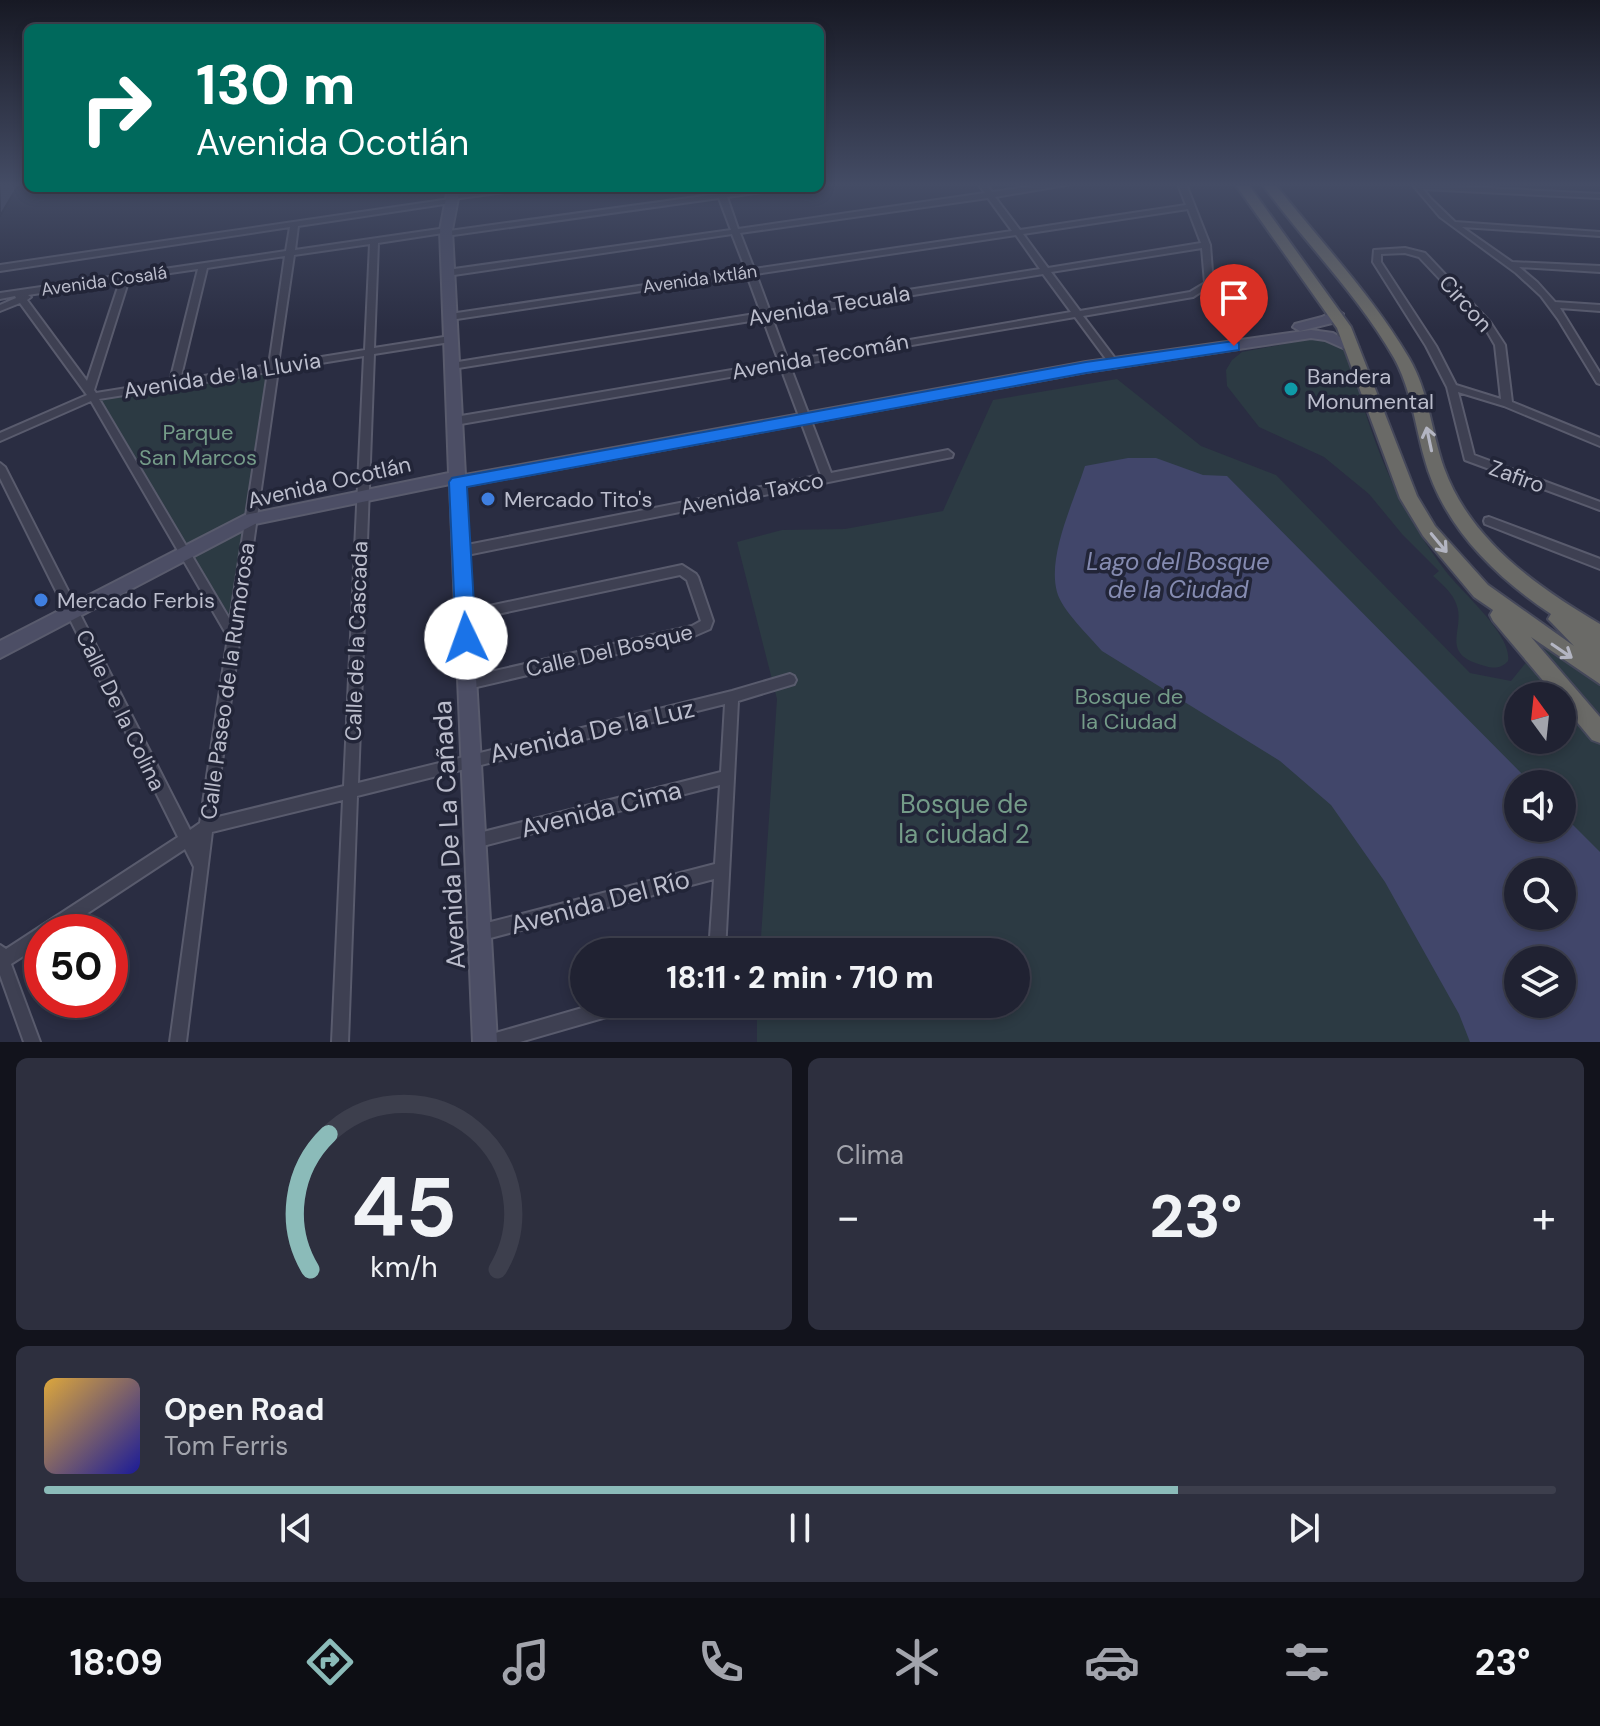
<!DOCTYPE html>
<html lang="es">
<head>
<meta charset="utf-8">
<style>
  :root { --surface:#202232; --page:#2d2f3e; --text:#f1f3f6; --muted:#a2a4ac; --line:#3d3f4d; --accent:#8bbbb9 }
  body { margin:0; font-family:"DM Sans",sans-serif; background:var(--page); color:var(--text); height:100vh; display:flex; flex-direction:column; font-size:30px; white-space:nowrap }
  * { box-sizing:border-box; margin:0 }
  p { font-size:26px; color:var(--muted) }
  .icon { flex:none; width:44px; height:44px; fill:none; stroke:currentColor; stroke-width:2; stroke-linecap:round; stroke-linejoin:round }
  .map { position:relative; height:1042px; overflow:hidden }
  .panel { display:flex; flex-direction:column; gap:16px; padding:16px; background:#12131c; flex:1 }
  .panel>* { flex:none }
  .top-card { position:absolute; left:24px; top:24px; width:800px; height:168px; border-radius:12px; box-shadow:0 4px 12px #0003,0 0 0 2px var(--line); background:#00695c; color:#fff; overflow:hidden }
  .needle { width:52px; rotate:345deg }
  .buttons { position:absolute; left:1504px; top:682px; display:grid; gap:16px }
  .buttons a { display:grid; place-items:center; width:72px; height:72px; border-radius:50%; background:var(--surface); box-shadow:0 4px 12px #0003,0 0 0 2px var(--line); font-size:40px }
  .speed { position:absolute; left:24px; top:914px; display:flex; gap:16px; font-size:40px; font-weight:700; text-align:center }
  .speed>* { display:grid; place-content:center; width:104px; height:104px; border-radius:50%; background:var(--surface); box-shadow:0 4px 12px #0003,0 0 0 2px var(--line); line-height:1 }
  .speed .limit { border:12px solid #d22; background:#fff; color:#111 }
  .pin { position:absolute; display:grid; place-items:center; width:68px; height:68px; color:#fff; margin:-82px -34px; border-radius:50% 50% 50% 0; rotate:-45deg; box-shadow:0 0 8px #0007 }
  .pin .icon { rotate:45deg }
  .me { position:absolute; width:88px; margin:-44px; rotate:357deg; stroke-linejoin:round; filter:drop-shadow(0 0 6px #0008) }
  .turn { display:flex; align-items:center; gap:28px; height:168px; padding:0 40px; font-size:36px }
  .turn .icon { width:104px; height:104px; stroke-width:2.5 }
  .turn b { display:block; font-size:56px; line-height:68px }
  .big { font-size:60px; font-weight:800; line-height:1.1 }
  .panel .card { flex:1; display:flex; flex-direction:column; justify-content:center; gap:12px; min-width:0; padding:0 28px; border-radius:12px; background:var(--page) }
  .panel .dial { align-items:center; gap:0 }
  .dial svg { height:208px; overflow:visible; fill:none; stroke:var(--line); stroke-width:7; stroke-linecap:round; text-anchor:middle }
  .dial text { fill:var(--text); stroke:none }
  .song { display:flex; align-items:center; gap:24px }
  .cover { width:96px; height:96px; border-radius:12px; background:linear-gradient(135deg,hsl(40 70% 55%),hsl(240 70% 35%)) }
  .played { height:8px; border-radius:4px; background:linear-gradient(90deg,var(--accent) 75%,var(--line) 75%) }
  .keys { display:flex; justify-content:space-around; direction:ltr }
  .heat { display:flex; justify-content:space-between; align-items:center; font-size:44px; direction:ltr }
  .panel .tiles { flex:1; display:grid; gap:16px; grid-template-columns:1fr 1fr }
  .card:last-child { grid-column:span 2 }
  .trip { position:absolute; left:570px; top:938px; width:460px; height:80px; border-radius:40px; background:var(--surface); box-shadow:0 4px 12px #0003,0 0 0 2px var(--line); font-weight:800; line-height:80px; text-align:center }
  .menu { display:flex; height:128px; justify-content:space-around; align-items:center; background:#0d0e14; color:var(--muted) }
  .menu .icon { width:56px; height:56px }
  .menu .on { color:var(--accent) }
  .menu b { font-size:36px; color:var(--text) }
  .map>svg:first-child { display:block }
  .green { fill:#2c3a43; fill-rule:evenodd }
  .water { fill:#41466a; fill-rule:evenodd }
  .building { fill:#444860; stroke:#24273a; stroke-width:2 }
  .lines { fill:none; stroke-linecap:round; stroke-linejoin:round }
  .minor-casing { stroke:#595b6d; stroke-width:4 }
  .secondary-casing { stroke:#595b6d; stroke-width:4 }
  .trunk-casing { stroke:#45485a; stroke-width:4 }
  .minor { fill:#3e4052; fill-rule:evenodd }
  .secondary { fill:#4c4e65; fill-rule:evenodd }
  .trunk { fill:#6a6a67; fill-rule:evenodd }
  .oneway { stroke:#b3b5c2 }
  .route { fill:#1a73e8; stroke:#114b97; stroke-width:2 }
  .culture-dot { fill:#0f9aa8; stroke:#222538; stroke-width:3 }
  .shop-dot { fill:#3f7fe0; stroke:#222538; stroke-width:3 }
  .labels { text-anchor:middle; stroke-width:7; stroke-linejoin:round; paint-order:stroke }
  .far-street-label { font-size:18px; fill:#bbbdcc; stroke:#222538 }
  .street-label { font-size:22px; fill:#bbbdcc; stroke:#222538 }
  .poi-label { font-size:22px; fill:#bbbdcc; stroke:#222538; text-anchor:start }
  .park-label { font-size:22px; fill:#749b88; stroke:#222538 }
  .water-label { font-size:24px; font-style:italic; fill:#858bb1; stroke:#222538 }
  .near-street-label { font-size:26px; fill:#bbbdcc; stroke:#222538 }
  .near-park-label { font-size:26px; fill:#749b88; stroke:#222538 }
</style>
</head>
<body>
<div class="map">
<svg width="1600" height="1042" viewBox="0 0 1600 1042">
  <rect width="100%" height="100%" fill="#2a2d42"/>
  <!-- green -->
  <path class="green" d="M1321,337L1346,348C1370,432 1390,497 1444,569C1460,591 1513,635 1508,661C1502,668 1494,669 1485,666C1438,654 1465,631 1457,606C1453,593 1443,585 1433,576L1439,571L1402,534L1369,494L1324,457L1259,427L1227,386L1226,370L1232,360L1242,352Z
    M271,368L248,533L230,616L192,555L249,514L182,547L99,399Z
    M1117,379L1201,446L1276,475L1470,673L1511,681L1528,660L1560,696H1518V740H1562V699L1600,742V1042H757V1004H1016V952H760L777,699L737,542L782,530L845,529L943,511L993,400ZM1518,784H1562V828H1518ZM1518,872H1562V916H1518ZM1518,960H1562V1004H1518Z
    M1536,643L1600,683V714Z"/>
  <!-- water -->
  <path class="water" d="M1128,458H1156L1203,475L1227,476L1532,784H1518V828H1562V814L1600,852V1042H1470L1459,1014L1385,882L1331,805L1280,761L1102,651C1090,637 1061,609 1057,592C1047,556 1074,501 1085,466ZM1518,872H1562V916H1518ZM1518,960H1562V1004H1518Z"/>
  <!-- building -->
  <path class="building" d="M0,184H19L0,216Z"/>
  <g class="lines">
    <defs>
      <path id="minor" d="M978,184H986L992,192L1048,184H1071L995,197L1020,230L1186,205L1178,184H1186L1210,245L1213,284L1193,297L1083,316L1120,365L1115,368L1112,367L1075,317L790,366L831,473L948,450L953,454L952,457L462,556L458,554L456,551L458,548L462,546L821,475L781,368L455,425L450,421L455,417L779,362L763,319L452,369L447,366L452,363L761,313L747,275L450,320L446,317L450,314L746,270L732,234L447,276L443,273L447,270L731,230L719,198L446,236H443V233L378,243L374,348L450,336L455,339L450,342L374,354L358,783L732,691L790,674L794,676L796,680L794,684L738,701L725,952H709L714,879L479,941L474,938L471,933L474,928L479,925L715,864L720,785L475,848L470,846L468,841L470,836L475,834L721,772L725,704L357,796L348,1042H332L343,800L212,832L186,1042H170L194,867L185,849L59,932H42V944L11,964L40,1042H24L0,975V945L6,949L178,837L0,478V463L5,467L190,830L200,823L228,637L91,401L0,441V433L87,395L20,303L0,311V305L16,298L15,296L0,299V293L286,251L290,227L0,271V265L450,199L448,197L452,195L502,188H523L519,190L453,199L455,201L451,203L298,226L295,250L446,228H449V231L718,194L716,190L719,188H723L725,193L759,188H780L776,190L727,197L738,229L985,193ZM988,198L1012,231L754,269L740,233ZM1188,209L1201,243L1048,268L1023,234ZM1016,235L1040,269L770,312L756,274ZM370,244L365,350L278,364L294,255ZM1202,248L1205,283L1190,292L1080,311L1051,272ZM285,256L269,365L180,380L207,268ZM198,269L170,381L96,393L94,390L129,279ZM1043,274L1071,312L788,361L772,318ZM120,281L87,381L27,300L31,297L28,295ZM364,356L344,786L214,818L278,370ZM268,372L230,620L99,399Z
        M1412,184L1600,194V198L1423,189L1431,199L1455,222L1600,232V236L1462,227L1512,262L1600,266V272L1519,267L1537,282L1555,302L1600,305V311L1560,308L1600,373V384L1597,383L1558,319L1541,296L1516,273L1440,217Z
        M1405,248L1425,253L1490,322L1505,345L1512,402L1600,438V446L1504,406L1458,392L1474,455L1600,502V510L1465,460L1447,387L1426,346L1373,262L1374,250ZM1405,253L1419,257L1484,326L1495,345L1501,399L1456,385L1436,346L1381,262V254Z
        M1489,517L1600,559V569L1485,524L1484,521L1485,518Z
        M682,565L696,574L698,577L713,621L710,629L694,636L468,689L464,687L462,683L464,679L468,677L692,626L701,621L687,580L680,575L465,621L461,620L459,616L461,612Z
        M596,1004H632L630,1010L624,1012L520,1042H484L486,1036L492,1034Z"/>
      <path id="secondary" d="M448,188H460L452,230L465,475L1086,362L1311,330L1333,333L1359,348L1352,352L1325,340L1311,338L1086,372L465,486L497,1042H473L450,484L255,524L0,658V641L245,515L449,473L440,230Z
        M1336,310L1343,314L1332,323L1300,331L1293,327L1295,324L1322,317Z"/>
      <path id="trunk" d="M1235,184H1248L1351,327L1417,496L1435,526L1488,585L1574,646L1548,619L1551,614C1494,576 1442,525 1424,457C1415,424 1411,389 1394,358C1358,295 1305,243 1262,184H1275C1320,241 1372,295 1409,358C1429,392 1431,431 1444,468C1470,540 1537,587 1600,624V684L1531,637L1600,717V743L1592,740L1562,704V696H1556L1493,621L1490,615L1493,610L1474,597L1423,536L1400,498L1337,328Z"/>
    </defs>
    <!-- minor casing -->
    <use href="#minor" class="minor-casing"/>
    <!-- secondary casing -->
    <use href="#secondary" class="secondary-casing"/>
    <!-- trunk casing -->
    <use href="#trunk" class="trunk-casing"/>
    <!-- minor -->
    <use href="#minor" class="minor"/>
    <!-- secondary -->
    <use href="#secondary" class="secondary"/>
    <!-- trunk -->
    <use href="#trunk" class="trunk"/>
  </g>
  <!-- one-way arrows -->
  <defs><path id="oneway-shaft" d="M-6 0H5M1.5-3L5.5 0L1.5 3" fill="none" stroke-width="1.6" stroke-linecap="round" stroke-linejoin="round" transform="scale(2)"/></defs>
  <g class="oneway">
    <use href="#oneway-shaft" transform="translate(1429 439) rotate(-102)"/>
    <use href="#oneway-shaft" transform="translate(1439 543) rotate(50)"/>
    <use href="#oneway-shaft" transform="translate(1562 651) rotate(34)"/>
  </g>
  <!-- sky -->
  <linearGradient id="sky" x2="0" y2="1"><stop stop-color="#171924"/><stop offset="0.56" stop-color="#444c65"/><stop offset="1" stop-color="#444c65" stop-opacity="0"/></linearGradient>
  <rect width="1600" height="330" fill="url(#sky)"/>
  <!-- route -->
  <path class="route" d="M1234,341L1239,343V350L1086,373L467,487L476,638L473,645L466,647L458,645L456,638L449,482L452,478L1086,362Z"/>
  <!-- markers -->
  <circle class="culture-dot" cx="1291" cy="389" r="8"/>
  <g class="shop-dot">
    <circle cx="488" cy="499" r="8"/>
    <circle cx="41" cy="600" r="8"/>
  </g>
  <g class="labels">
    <!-- far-street labels -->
    <g class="far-street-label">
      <text transform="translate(700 279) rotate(-8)" y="6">Avenida Ixtlán</text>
      <text transform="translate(104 281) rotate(-8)" y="6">Avenida Cosalá</text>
    </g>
    <!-- street labels -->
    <g class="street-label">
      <text transform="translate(1466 303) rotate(48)" y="8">Circon</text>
      <text transform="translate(829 305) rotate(-9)" y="8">Avenida Tecuala</text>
      <text transform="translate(820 356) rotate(-10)" y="8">Avenida Tecomán</text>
      <text transform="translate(222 375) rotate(-9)" y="8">Avenida de la Lluvia</text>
      <text transform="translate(1517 476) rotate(20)" y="8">Zafiro</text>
      <text transform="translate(329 482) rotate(-13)" y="8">Avenida Ocotlán</text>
      <text transform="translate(752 493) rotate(-11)" y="8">Avenida Taxco</text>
      <text transform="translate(356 641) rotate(-88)" y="8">Calle de la Cascada</text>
      <text transform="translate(609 650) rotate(-13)" y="8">Calle Del Bosque</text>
      <text transform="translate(227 681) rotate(-82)" y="8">Calle Paseo de la Rumorosa</text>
      <text transform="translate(121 710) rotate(64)" y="8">Calle De la Colina</text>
    </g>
    <!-- poi labels -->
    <g class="poi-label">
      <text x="1307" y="384">Bandera<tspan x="1307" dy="25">Monumental</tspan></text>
      <text x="504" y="507">Mercado Tito's</text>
      <text x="57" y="608">Mercado Ferbis</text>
    </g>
    <!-- park labels -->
    <g class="park-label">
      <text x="198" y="440">Parque<tspan x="198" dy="25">San Marcos</tspan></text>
      <text x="1129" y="704">Bosque de<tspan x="1129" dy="25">la Ciudad</tspan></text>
    </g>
    <!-- water labels -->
    <g class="water-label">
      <text x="1178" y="570">Lago del Bosque<tspan x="1178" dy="28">de la Ciudad</tspan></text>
    </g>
    <!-- near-street labels -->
    <g class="near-street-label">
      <text transform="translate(592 731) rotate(-13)" y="9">Avenida De la Luz</text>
      <text transform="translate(601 809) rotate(-14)" y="9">Avenida Cima</text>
      <text transform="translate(449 835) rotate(-93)" y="9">Avenida De La Cañada</text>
      <text transform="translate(600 902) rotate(-15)" y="9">Avenida Del Río</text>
    </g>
    <!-- near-park labels -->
    <g class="near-park-label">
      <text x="964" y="813">Bosque de<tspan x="964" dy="30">la ciudad 2</tspan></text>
    </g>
  </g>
</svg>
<div class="buttons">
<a><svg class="needle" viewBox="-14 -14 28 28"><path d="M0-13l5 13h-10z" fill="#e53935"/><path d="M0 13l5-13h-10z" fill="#a2a4ac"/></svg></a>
<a><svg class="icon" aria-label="sound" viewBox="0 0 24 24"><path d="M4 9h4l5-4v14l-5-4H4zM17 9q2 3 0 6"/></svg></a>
<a><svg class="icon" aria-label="search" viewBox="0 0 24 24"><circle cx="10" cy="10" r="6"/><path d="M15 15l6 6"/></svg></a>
<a><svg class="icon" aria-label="layers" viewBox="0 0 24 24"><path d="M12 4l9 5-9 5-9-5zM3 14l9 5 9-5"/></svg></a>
</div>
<div class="speed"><div class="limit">50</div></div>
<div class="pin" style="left:1234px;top:346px;background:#d93025"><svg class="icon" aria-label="arrive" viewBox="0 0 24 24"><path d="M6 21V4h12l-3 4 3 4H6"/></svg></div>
<svg class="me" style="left:466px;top:638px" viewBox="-20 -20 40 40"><circle r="19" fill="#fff"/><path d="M0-13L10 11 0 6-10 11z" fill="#1a73e8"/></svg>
<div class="trip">18:11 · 2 min · 710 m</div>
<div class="top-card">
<div class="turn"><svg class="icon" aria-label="right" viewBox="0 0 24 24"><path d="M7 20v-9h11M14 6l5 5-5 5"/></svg><div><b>130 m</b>Avenida Ocotlán</div></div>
</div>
</div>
<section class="panel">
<div class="tiles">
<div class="card dial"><svg viewBox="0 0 100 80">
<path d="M14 69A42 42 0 1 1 86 69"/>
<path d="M14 69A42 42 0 0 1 21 17" stroke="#8bbbb9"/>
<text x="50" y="56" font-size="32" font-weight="700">45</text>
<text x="50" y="72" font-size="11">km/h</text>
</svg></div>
<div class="card"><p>Clima</p>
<div class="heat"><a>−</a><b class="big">23°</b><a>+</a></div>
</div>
<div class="card">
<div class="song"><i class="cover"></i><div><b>Open Road</b><p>Tom Ferris</p></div></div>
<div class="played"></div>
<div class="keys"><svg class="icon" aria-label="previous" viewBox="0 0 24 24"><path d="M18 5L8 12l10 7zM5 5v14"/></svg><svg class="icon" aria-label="pause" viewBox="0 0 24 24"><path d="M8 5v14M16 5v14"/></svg><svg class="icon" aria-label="next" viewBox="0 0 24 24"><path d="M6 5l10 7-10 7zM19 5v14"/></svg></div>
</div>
</div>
</section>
<nav class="menu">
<b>18:09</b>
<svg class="icon on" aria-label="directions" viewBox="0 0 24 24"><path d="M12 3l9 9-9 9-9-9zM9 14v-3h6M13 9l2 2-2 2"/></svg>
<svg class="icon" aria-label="music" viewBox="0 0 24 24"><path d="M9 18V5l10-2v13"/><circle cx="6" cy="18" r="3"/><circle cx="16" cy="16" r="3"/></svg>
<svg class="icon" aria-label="phone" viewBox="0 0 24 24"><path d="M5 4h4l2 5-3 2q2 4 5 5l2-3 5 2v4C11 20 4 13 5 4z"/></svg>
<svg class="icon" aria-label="climate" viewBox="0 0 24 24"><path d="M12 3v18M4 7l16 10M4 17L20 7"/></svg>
<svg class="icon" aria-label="car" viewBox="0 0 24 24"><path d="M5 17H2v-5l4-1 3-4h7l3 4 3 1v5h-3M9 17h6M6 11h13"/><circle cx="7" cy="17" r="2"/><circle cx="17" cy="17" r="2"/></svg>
<svg class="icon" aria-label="filters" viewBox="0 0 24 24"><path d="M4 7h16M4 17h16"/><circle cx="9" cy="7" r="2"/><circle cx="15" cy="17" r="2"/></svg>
<b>23°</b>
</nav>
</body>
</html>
